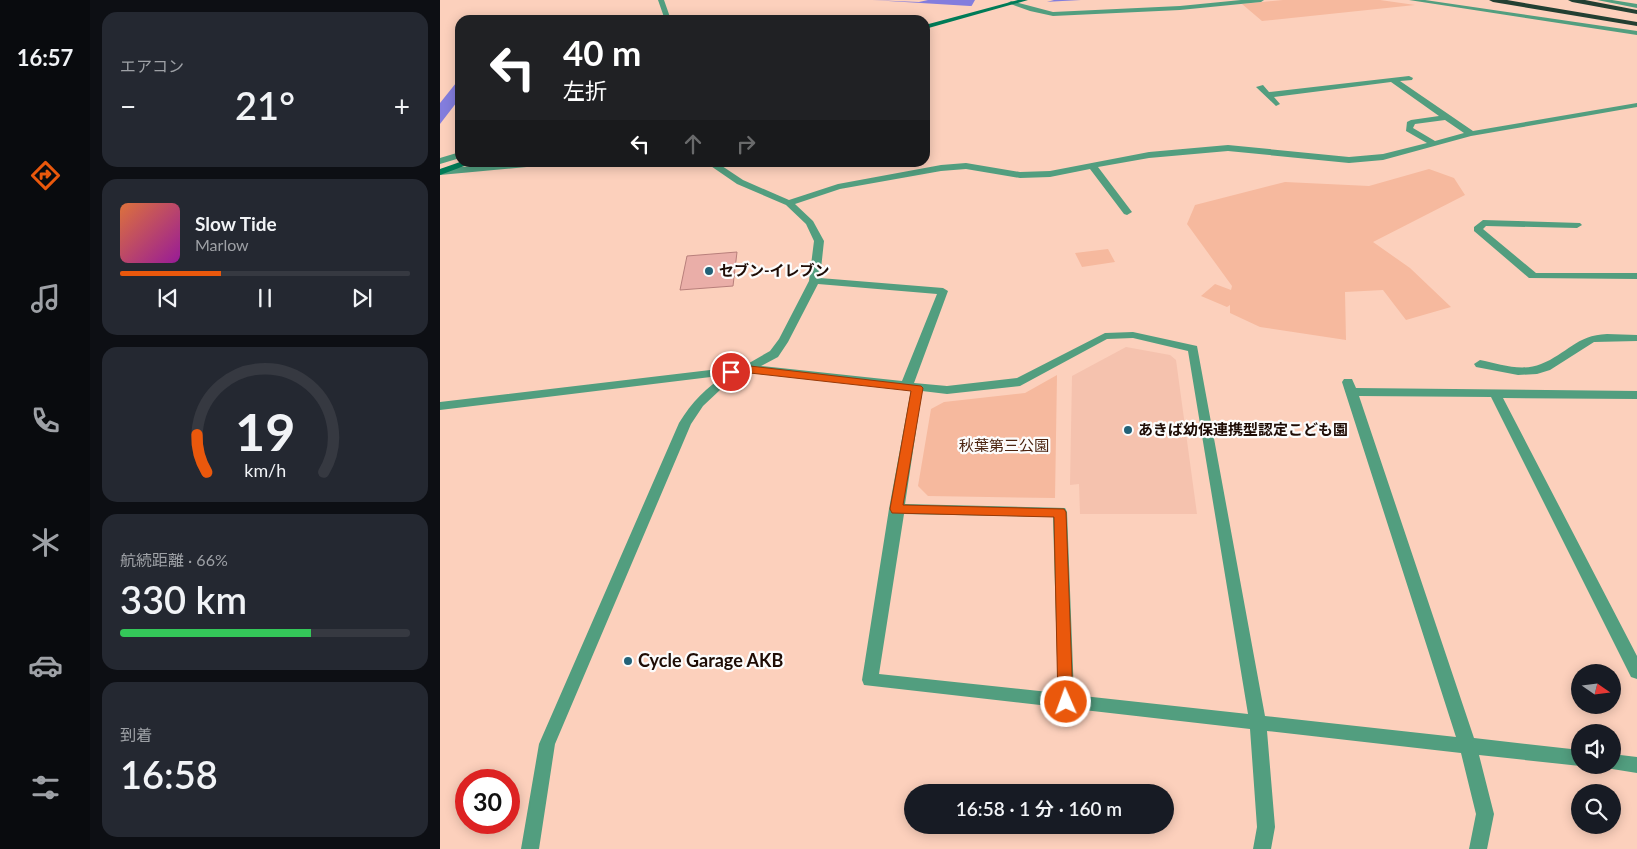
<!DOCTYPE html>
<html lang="ja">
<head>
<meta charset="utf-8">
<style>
  :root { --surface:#171b24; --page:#242831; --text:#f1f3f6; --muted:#9ea1a6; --line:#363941; --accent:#ea580c }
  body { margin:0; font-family:Lato,"Noto Sans JP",sans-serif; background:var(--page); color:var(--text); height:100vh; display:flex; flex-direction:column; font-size:19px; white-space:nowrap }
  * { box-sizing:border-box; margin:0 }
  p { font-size:16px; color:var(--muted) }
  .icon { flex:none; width:28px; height:28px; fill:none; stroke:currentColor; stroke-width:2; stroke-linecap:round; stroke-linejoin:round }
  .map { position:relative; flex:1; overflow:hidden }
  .drawer { display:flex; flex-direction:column; gap:12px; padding:12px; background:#0d0f14; width:350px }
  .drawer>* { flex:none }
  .guide { position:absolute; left:15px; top:15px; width:475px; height:152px; border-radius:15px; box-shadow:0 2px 12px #0003; background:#202124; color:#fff; overflow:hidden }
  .needle { width:32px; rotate:104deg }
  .tools { position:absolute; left:1131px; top:664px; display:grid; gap:10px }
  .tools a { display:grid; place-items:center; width:50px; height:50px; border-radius:50%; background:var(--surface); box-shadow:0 2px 12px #0003; font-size:25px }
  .speed { position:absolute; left:15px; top:769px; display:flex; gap:10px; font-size:25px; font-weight:700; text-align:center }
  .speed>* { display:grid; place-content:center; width:65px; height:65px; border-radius:50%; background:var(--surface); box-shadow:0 2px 12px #0003; line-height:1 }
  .speed .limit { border:8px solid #d22; background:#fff; color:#111 }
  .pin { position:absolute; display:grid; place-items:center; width:42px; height:42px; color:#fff; margin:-21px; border:2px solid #fff; border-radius:50%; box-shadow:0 1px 5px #0007 }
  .me { position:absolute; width:55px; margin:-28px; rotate:358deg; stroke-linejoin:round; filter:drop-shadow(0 0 4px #0008) }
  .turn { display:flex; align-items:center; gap:18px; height:105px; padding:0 25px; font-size:22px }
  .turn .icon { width:65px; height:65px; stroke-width:2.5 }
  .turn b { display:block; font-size:35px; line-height:42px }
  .lanes { display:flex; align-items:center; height:48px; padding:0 25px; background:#0003; justify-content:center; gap:25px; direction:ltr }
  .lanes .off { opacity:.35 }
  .big { font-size:38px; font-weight:600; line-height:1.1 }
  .drawer .tile { flex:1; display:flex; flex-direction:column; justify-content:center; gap:8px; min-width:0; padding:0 18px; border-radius:15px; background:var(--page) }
  .drawer .dial { align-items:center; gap:0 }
  .dial svg { height:130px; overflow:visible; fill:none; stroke:var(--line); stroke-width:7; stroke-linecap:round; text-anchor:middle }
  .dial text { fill:var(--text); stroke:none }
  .song { display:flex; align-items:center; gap:15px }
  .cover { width:60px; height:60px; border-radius:8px; background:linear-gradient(135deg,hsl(20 70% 55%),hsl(300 70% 35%)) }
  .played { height:5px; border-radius:2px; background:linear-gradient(90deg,var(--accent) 35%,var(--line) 35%) }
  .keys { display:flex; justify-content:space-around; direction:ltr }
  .heat { display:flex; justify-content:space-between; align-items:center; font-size:28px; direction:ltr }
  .charge { height:8px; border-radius:4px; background:linear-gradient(90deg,#34c759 66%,var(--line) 0) }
  .trip { position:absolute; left:464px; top:784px; width:270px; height:50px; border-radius:25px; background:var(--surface); box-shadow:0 2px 12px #0003; font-weight:600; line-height:50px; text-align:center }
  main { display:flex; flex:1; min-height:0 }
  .menu { display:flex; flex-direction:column; width:90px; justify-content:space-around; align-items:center; background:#090b0e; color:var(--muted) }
  .menu .icon { width:35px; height:35px }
  .menu .active { color:var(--accent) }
  .menu b { font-size:22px; color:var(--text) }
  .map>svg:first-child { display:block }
  .built { fill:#f5c2ae }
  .green { fill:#f6b99e }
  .water { fill:#837ddd }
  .pier { fill:#fcd0bc }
  .building { fill:#eaaea8; stroke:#b87f7b }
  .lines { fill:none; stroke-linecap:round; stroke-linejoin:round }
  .street { fill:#529e7f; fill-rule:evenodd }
  .secondary { fill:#007b57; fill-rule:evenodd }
  .highway { fill:#233f32; fill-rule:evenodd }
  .route { fill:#ea580c; stroke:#983908 }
  .poi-dot { fill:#236278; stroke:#fcfcfc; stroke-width:2 }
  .labels { text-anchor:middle; stroke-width:4.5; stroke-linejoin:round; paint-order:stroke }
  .poi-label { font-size:15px; font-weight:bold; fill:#1e0c05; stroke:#fcfcfc; text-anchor:start }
  .park-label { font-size:15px; fill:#4b230f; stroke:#fcfcfc }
  .near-poi-label { font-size:18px; font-weight:bold; fill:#1e0c05; stroke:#fcfcfc; text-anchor:start }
</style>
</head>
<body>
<main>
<nav class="menu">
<b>16:57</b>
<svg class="icon active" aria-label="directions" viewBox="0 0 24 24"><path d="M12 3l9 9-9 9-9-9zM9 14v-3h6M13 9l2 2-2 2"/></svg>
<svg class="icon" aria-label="music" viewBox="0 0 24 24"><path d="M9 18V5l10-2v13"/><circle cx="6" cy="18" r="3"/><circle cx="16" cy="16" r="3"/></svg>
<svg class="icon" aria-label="phone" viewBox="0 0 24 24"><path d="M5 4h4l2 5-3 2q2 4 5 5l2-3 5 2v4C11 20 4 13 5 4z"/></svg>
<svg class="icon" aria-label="climate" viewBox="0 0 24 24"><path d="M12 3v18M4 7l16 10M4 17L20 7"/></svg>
<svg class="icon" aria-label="car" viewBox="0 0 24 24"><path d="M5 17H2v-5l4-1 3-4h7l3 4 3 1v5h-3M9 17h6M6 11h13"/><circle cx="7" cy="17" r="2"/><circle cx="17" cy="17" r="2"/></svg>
<svg class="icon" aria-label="filters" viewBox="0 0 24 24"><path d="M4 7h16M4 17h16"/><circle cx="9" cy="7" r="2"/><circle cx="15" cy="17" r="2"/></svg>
</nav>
<section class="drawer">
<div class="tile"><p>エアコン</p>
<div class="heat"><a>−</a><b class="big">21°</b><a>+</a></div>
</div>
<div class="tile">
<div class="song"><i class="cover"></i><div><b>Slow Tide</b><p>Marlow</p></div></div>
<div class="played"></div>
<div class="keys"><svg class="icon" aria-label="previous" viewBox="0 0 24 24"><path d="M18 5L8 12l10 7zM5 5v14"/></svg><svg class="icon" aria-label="pause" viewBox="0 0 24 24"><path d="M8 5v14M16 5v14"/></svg><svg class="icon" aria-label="next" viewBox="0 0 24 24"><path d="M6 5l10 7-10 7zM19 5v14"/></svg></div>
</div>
<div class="tile dial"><svg viewBox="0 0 100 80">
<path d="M14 69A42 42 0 1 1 86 69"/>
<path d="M14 69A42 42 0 0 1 8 46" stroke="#ea580c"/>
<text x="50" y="56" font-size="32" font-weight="700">19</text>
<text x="50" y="72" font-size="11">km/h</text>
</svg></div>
<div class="tile"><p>航続距離 · 66%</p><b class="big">330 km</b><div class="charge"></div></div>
<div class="tile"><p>到着</p><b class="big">16:58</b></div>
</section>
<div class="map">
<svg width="1197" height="849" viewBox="0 0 1197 849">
  <rect width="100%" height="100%" fill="#fcd0bc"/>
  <!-- built -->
  <path class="built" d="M686,347L730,355L736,360L757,514H640L639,484L630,485L632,376Z"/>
  <!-- green -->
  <path class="green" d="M843,0H940L975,5L822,21L802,4Z
    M989,169L1014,178L1025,195L933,242L970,268L1011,307L966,320L943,290L905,292L906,340L820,327L790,313V305L787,307L761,296L775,284L791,290L792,286L747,224L755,205L845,182L929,186Z
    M668,249L675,262L642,267L635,253Z
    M617,375L615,498L488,496L478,486L491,409L504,402L585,393Z"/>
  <!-- water -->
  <path class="water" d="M432,0L479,2L488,0H641L530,6Z
    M20,78V98L0,124V103Z"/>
  <!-- pier -->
  <path class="pier" d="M535,0H614L607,2V5L533,8L531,7Z"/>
  <!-- building -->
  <path class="building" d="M297,252L293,286L240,290L247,256Z"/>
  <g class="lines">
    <!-- street -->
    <path class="street" d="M218,0H224L231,20H225Z
      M801,0H824L821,2L740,10L613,16L590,11L568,3L571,1L613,12L740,6Z
      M969,0H985L1197,31V35Z
      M1157,0H1172L1197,4V8Z
      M384,17L387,20H330L333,18Z
      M969,76L973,78L972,80L960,81L1033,131L1197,103V107L1031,136L943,160L909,163L788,151L709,158L658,167L692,212L687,215L684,214L650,169L610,177L580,178L526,169L501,171L400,189L355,204L373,221L384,241L380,278L503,288L508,291L474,383L507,386L577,378L665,333L693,332L757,346L825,716L1016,737L902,382L904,379H912L916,388L1197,391V399L1063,398L1197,656V679L1191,677L1051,397L919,396L1034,738L1140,750V765H1143L1140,766L1039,755L1054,814L1047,849H1029L1036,814L1021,753L827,731L835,827L831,849H813L817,827L810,729L424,685L422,680L449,509L471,390L310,373L280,390L263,406L251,424L115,744L99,849H81L99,744L239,423C252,402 266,387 287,375L0,410V402L304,366L330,351L339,339L369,281L374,241L366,224L346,205L297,184L265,162H276L303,180L349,200L398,184L501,165L526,163L580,172L610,171L709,152L788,145L909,157L943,154L987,143L966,131L967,122L971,120L999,116L951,82L834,97L840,104L836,106L816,87L823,85L829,92ZM1005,120L1024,133L995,141L973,128L975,124ZM378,284L497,294L462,381L321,366L338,357L348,342ZM693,338L748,351L808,714L634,695L627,512L625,508L465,504L482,391L507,394L580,386L667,339ZM464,514L613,517L618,693L439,674Z
      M20,152V158L0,164V158Z
      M74,162H112L108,165L0,175V169Z
      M1043,220L1140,223L1142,225L1137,228L1046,226L1043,229L1096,273H1197V279L1089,278L1034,231V227Z
      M1167,334L1197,335V341L1154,342L1110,370L1097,374L1078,375L1036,367L1034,364L1040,360C1059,364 1082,372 1101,364C1127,354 1136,335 1167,334Z
      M1172,754L1197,757V773L1166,768L1165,765H1172Z"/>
    <!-- secondary -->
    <path class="secondary" d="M578,0H588L485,29V25Z
      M20,162H35L0,175V169Z"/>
    <!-- highway -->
    <path class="highway" d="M1049,0H1067L1197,22V26L1053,2Z
      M1128,0H1145L1197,10V14L1132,2Z"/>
  </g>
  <!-- route -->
  <path class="route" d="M310,366L481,386L483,388L463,505L624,509L626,512L633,702L631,707L626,709L620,707L618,702L614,517L452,513L450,509L471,391L310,373L291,375L285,372L291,368Z"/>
  <!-- markers -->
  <g class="poi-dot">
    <circle cx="269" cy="271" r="5"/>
    <circle cx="688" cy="430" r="5"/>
    <circle cx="188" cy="661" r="5"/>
  </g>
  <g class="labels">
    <!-- poi labels -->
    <g class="poi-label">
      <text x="279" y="276">セブン-イレブン</text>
      <text x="698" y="435">あきば幼保連携型認定こども園</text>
    </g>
    <!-- park labels -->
    <g class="park-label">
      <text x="564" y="451">秋葉第三公園</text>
    </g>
    <!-- near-poi labels -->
    <g class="near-poi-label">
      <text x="198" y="667">Cycle Garage AKB</text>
    </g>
  </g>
</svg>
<div class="tools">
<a><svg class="needle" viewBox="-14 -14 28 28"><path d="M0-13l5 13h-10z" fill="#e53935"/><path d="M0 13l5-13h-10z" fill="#9ea1a6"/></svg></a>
<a><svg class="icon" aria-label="sound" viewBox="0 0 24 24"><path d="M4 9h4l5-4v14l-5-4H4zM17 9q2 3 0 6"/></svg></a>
<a><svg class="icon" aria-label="search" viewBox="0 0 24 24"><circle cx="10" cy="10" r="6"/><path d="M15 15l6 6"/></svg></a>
</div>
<div class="speed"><div class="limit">30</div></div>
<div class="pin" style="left:291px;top:372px;background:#d93025"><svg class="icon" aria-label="arrive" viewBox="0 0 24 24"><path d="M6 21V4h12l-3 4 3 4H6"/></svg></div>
<svg class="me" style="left:626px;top:702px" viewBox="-20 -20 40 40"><circle r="17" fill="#ea580c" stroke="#fff" stroke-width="3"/><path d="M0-11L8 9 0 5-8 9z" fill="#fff"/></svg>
<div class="trip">16:58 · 1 分 · 160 m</div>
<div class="guide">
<div class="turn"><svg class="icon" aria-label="left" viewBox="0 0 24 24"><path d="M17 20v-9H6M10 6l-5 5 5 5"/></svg><div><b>40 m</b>左折</div></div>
<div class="lanes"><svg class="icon" aria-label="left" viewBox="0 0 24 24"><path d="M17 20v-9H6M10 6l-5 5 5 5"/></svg><svg class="icon off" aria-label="ahead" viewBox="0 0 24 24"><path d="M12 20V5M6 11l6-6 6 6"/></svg><svg class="icon off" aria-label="right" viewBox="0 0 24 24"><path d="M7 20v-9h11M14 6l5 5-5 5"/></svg></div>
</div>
</div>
</main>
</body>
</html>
